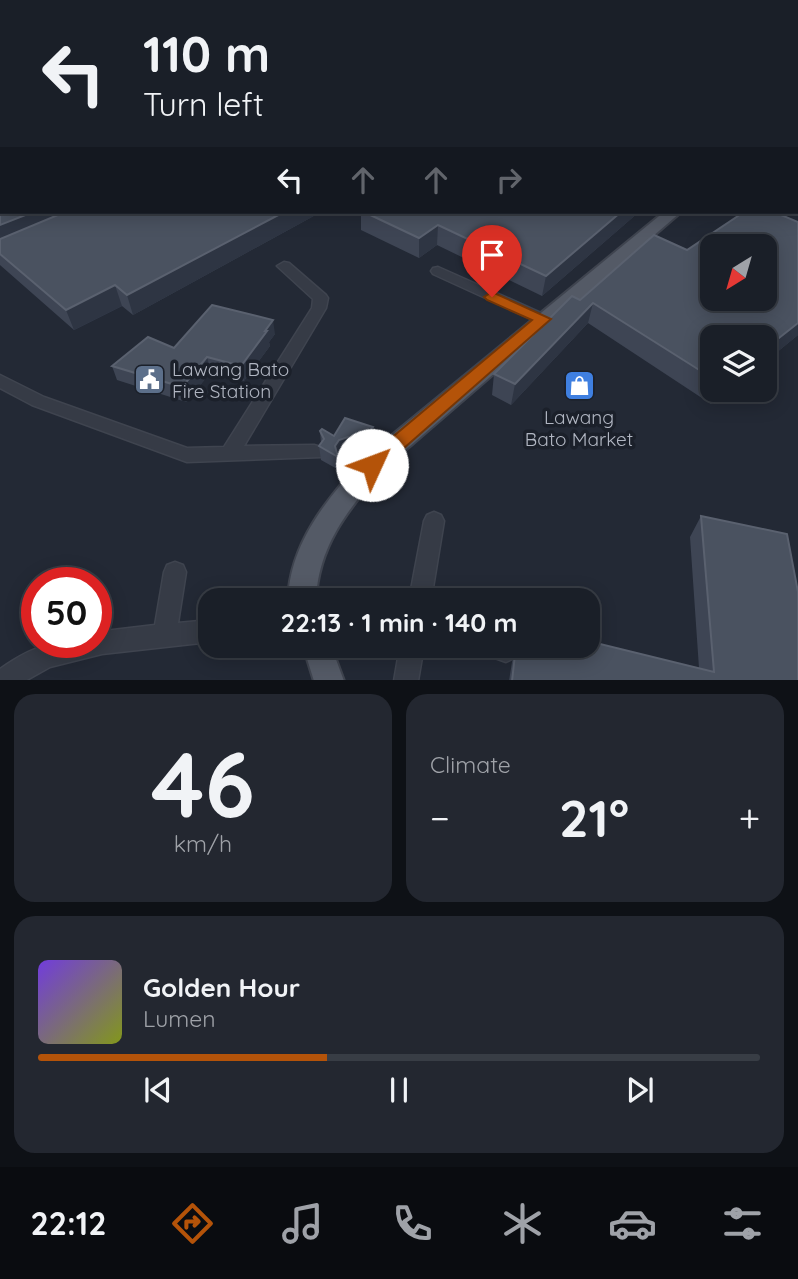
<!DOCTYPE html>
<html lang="en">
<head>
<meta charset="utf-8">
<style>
  :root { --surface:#1a1f28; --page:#232730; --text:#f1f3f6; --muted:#9fa2a8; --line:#383d45; --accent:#b45309 }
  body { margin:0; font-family:Quicksand,sans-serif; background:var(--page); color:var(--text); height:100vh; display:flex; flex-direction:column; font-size:26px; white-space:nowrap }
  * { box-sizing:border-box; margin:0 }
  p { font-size:23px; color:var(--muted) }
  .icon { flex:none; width:38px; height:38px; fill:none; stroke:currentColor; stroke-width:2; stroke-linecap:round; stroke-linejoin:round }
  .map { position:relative; height:680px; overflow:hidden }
  .sheet { display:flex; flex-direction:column; gap:14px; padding:14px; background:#0e1116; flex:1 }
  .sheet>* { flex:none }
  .guide { position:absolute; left:0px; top:0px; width:798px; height:214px; box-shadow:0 4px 18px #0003,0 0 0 2px var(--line); background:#1a1f28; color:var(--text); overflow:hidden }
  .needle { width:46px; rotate:217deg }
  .buttons { position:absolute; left:700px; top:234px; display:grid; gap:14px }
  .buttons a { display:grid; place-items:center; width:77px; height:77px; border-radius:14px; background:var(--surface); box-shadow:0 4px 18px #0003,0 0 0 2px var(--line); font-size:35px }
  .speed { position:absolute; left:21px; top:567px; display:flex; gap:14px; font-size:35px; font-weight:700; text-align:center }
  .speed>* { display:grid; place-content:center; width:91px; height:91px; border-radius:50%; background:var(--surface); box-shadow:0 4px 18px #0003,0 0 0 2px var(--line); line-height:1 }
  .speed .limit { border:10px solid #d22; background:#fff; color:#111 }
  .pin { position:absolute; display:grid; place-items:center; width:60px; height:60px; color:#fff; margin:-72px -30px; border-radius:50% 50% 50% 0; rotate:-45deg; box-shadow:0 0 7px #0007 }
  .pin .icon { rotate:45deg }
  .me { position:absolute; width:77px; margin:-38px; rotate:47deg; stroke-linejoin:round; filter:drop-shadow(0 0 5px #0008) }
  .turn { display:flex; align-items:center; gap:24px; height:147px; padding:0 28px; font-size:32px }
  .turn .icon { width:91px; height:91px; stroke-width:2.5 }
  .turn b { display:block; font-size:49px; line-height:60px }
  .lanes { display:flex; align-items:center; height:66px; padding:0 28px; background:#0003; justify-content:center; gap:35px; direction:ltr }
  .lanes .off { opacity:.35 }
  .big { font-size:52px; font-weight:800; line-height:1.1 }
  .sheet .tile { flex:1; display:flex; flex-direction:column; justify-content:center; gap:10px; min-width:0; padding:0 24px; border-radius:21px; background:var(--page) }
  .sheet .dial { align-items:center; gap:0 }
  .dial b { font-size:91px; line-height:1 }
  .song { display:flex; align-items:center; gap:21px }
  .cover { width:84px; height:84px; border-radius:10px; background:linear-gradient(135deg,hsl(260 70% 55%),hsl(70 70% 35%)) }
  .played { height:7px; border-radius:4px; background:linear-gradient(90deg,var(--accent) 40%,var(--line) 40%) }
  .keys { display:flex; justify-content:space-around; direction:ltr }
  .heat { display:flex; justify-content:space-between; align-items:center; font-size:38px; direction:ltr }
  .sheet .tiles { flex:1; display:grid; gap:14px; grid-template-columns:1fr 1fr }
  .tile:last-child { grid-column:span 2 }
  .trip { position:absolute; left:198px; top:588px; width:402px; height:70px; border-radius:21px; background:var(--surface); box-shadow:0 4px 18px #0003,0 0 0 2px var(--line); font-weight:800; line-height:70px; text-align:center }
  .dock { display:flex; height:112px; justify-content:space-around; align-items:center; background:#0a0c10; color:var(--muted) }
  .dock .icon { width:49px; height:49px }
  .dock .active { color:var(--accent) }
  .dock b { font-size:32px; color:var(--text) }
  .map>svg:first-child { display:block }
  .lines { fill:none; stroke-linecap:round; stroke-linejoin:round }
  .river { fill:#182031; fill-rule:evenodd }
  .minor-casing { stroke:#3f444f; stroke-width:3 }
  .major-casing { stroke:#3f444f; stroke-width:4 }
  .minor { fill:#363b46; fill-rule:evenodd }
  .major { fill:#545a66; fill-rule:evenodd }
  .wall { fill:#3e4554 }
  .shaded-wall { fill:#2e3543 }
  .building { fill:#4a5260; stroke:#5a616f; stroke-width:2; fill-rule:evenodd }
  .route { fill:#b45309; stroke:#753606; stroke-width:2 }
  .labels { text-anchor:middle; stroke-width:7; stroke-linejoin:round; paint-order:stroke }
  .poi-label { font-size:19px; fill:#b1b6c2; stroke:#1b202a; text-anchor:start }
</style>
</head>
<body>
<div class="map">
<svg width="798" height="681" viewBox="0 0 798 681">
  <rect width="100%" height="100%" fill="#232935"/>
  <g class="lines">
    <!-- river -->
    <path class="river" d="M796,144L798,145V157L796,156Z"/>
    <defs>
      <path id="minor" d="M454,0H464L465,2H456Z
        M0,78H2V84H0Z
        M796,94L798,95V101L796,100Z
        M0,127H2L0,134Z
        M796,142H798V148H796Z
        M284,262L289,263L326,295L328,298L326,308L244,446L314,445L321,447L323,452L321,457L187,462L32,405L0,388V375L44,397L187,448L224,447L312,308L313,299L277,266Z
        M438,267L548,316L551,319L548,322H538L433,274L431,271L433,268Z
        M348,453L379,460L381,465L379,470L372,473L341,466L339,461L341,456Z
        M434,512L441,515L444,521L431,600H409L424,521L427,515Z
        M175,562L183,565L186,572L178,623L210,620V642L102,654L50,667L25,681H0V669C37,643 52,642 96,642V632L155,625L164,572L167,565Z
        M400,646H424L418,681H394Z
        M480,646H516L518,650L514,658L506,662L484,654Z"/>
      <path id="major" d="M664,212H681L380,472C347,511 318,547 316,600H288C290,543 327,499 364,458Z
        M303,646H331L344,681H314Z"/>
    </defs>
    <!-- minor casing -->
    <use href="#minor" class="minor-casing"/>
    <!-- major casing -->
    <use href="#major" class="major-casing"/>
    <!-- minor -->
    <use href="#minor" class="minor"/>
    <!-- major -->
    <use href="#major" class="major"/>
  </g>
  <!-- wall -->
  <path class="wall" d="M0,0L2,2V22H0Z
    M340,0H387L381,2H340Z
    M504,0H798V92H796V2H512Z
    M798,106V141H796V107Z
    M0,161L2,212H321L133,315L122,306L74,330L0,265Z
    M361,212H639L542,296L437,245L419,258L361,230Z
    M798,222V335L765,362V338H712V390H728L711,404L588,323L511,405L492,395L494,374L580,300L687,250Z
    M275,334L269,342L270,346L244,381L211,372L186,402L117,380L112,366L174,348Z
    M373,427L374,440L365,454L349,450L340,454L338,458L339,470L321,460L319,446L321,443L320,431L334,436Z
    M701,516L798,681H509L512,662L516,646L699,668L690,537Z"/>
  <!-- shaded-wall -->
  <path class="shaded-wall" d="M356,0H387L381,2H353Z
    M33,212H86L0,248V225Z
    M284,212H321L133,315L127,295Z
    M621,212H639L542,296L546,276Z
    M438,225L437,245L419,258V238Z
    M115,285L122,306L74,330L66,310Z
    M593,303L588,323L511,405L515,384Z
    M273,320L275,334L269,342L270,346L244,381L241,366Z
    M798,323V335L765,362V349Z
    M207,357L211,372L186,402L182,387Z
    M717,390H728L711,404Z
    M373,427L374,440L365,454L364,440Z
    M348,437L349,450L340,454L338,458L335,446L339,440Z"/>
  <!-- building -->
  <path class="building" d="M0,0H105L114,2H2V9H0Z
    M571,0H798V81L796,84V2H580Z
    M798,106V124L796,123V107Z
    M0,161L2,162V212H33L0,225Z
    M65,212H284L127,295L115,285L66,310L0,254V239Z
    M364,212H621L546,276L438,225L419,238Z
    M744,212H774L798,222V323L765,349V338H712V378L593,303L515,384L494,374L572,296L580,300L654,235L687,250ZM712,247H765V299H712Z
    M212,305L273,320L265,331H267L241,366L207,357L182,387L112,366L148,337L174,348Z
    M345,418L373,427L364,440L348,437L339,440L335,446L338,457L319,446L324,439L320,431L322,429L334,436Z
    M701,516L787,534L798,592V681H512L516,646H588V641L714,672Z"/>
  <!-- route -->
  <path class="route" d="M492,292L551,319L379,470H365L362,465L365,460L532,320L487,300L484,297Z"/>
  <!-- icons -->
  <defs>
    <symbol id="civic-square" viewBox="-11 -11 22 22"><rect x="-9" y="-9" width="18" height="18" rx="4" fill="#5c6f8a" stroke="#1b202a"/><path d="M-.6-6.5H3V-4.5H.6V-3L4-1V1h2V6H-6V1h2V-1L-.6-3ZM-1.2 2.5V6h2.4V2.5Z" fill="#fff"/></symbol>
    <symbol id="shop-square" viewBox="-11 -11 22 22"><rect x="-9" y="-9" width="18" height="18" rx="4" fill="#3f7fe0" stroke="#1b202a"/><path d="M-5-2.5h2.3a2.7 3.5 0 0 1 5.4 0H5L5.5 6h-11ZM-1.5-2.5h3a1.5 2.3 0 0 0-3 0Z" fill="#fff"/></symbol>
  </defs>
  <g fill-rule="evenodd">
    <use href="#civic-square" x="132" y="362" width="35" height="35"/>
    <use href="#shop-square" x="562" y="368" width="35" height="35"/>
  </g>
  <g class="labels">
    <!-- poi labels -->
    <g class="poi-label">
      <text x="172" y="376">Lawang Bato<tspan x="172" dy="22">Fire Station</tspan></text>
      <text x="579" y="424" text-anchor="middle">Lawang<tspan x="579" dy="22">Bato Market</tspan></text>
    </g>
  </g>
</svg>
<div class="buttons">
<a><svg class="needle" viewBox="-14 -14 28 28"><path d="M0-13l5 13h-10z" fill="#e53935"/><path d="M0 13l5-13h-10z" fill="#9fa2a8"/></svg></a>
<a><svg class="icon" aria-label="layers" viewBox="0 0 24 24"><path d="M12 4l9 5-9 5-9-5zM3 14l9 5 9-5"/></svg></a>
</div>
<div class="speed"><div class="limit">50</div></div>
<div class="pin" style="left:492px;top:297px;background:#d93025"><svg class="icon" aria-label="arrive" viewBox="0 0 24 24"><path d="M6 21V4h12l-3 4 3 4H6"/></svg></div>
<svg class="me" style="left:372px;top:465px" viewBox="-20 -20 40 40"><circle r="19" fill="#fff"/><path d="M0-13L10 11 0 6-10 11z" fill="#b45309"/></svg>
<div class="trip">22:13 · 1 min · 140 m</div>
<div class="guide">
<div class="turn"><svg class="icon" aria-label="left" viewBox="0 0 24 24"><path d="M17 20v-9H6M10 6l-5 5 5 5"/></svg><div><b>110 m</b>Turn left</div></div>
<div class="lanes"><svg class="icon" aria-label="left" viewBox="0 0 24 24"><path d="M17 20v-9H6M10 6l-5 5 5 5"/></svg><svg class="icon off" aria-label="ahead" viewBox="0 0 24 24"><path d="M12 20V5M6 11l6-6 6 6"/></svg><svg class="icon off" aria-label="ahead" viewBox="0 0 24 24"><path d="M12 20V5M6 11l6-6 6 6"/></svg><svg class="icon off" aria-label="right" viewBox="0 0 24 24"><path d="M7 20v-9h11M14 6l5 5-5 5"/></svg></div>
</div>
</div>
<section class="sheet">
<div class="tiles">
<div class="tile dial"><b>46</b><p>km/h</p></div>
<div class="tile"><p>Climate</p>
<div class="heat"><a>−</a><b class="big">21°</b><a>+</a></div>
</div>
<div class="tile">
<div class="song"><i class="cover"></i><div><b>Golden Hour</b><p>Lumen</p></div></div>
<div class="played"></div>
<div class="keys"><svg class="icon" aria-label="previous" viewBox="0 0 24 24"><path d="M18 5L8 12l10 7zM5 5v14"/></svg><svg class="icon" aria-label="pause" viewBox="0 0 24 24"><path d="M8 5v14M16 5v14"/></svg><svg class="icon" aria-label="next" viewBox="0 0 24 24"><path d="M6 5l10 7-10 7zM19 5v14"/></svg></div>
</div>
</div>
</section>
<nav class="dock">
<b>22:12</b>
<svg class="icon active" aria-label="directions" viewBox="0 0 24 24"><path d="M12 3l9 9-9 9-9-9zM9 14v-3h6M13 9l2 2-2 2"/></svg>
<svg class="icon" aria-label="music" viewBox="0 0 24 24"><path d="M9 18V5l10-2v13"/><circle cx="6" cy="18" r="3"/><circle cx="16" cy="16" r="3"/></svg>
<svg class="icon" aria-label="phone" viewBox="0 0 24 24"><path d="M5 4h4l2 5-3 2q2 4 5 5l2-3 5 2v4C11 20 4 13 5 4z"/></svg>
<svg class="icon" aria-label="climate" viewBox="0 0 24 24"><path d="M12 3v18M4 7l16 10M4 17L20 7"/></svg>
<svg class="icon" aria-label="car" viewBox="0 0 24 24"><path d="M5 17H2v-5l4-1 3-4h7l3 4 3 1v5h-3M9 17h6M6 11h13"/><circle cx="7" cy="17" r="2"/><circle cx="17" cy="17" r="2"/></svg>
<svg class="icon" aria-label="filters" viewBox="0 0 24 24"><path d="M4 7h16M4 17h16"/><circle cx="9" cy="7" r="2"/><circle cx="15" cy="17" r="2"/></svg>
</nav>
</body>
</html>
